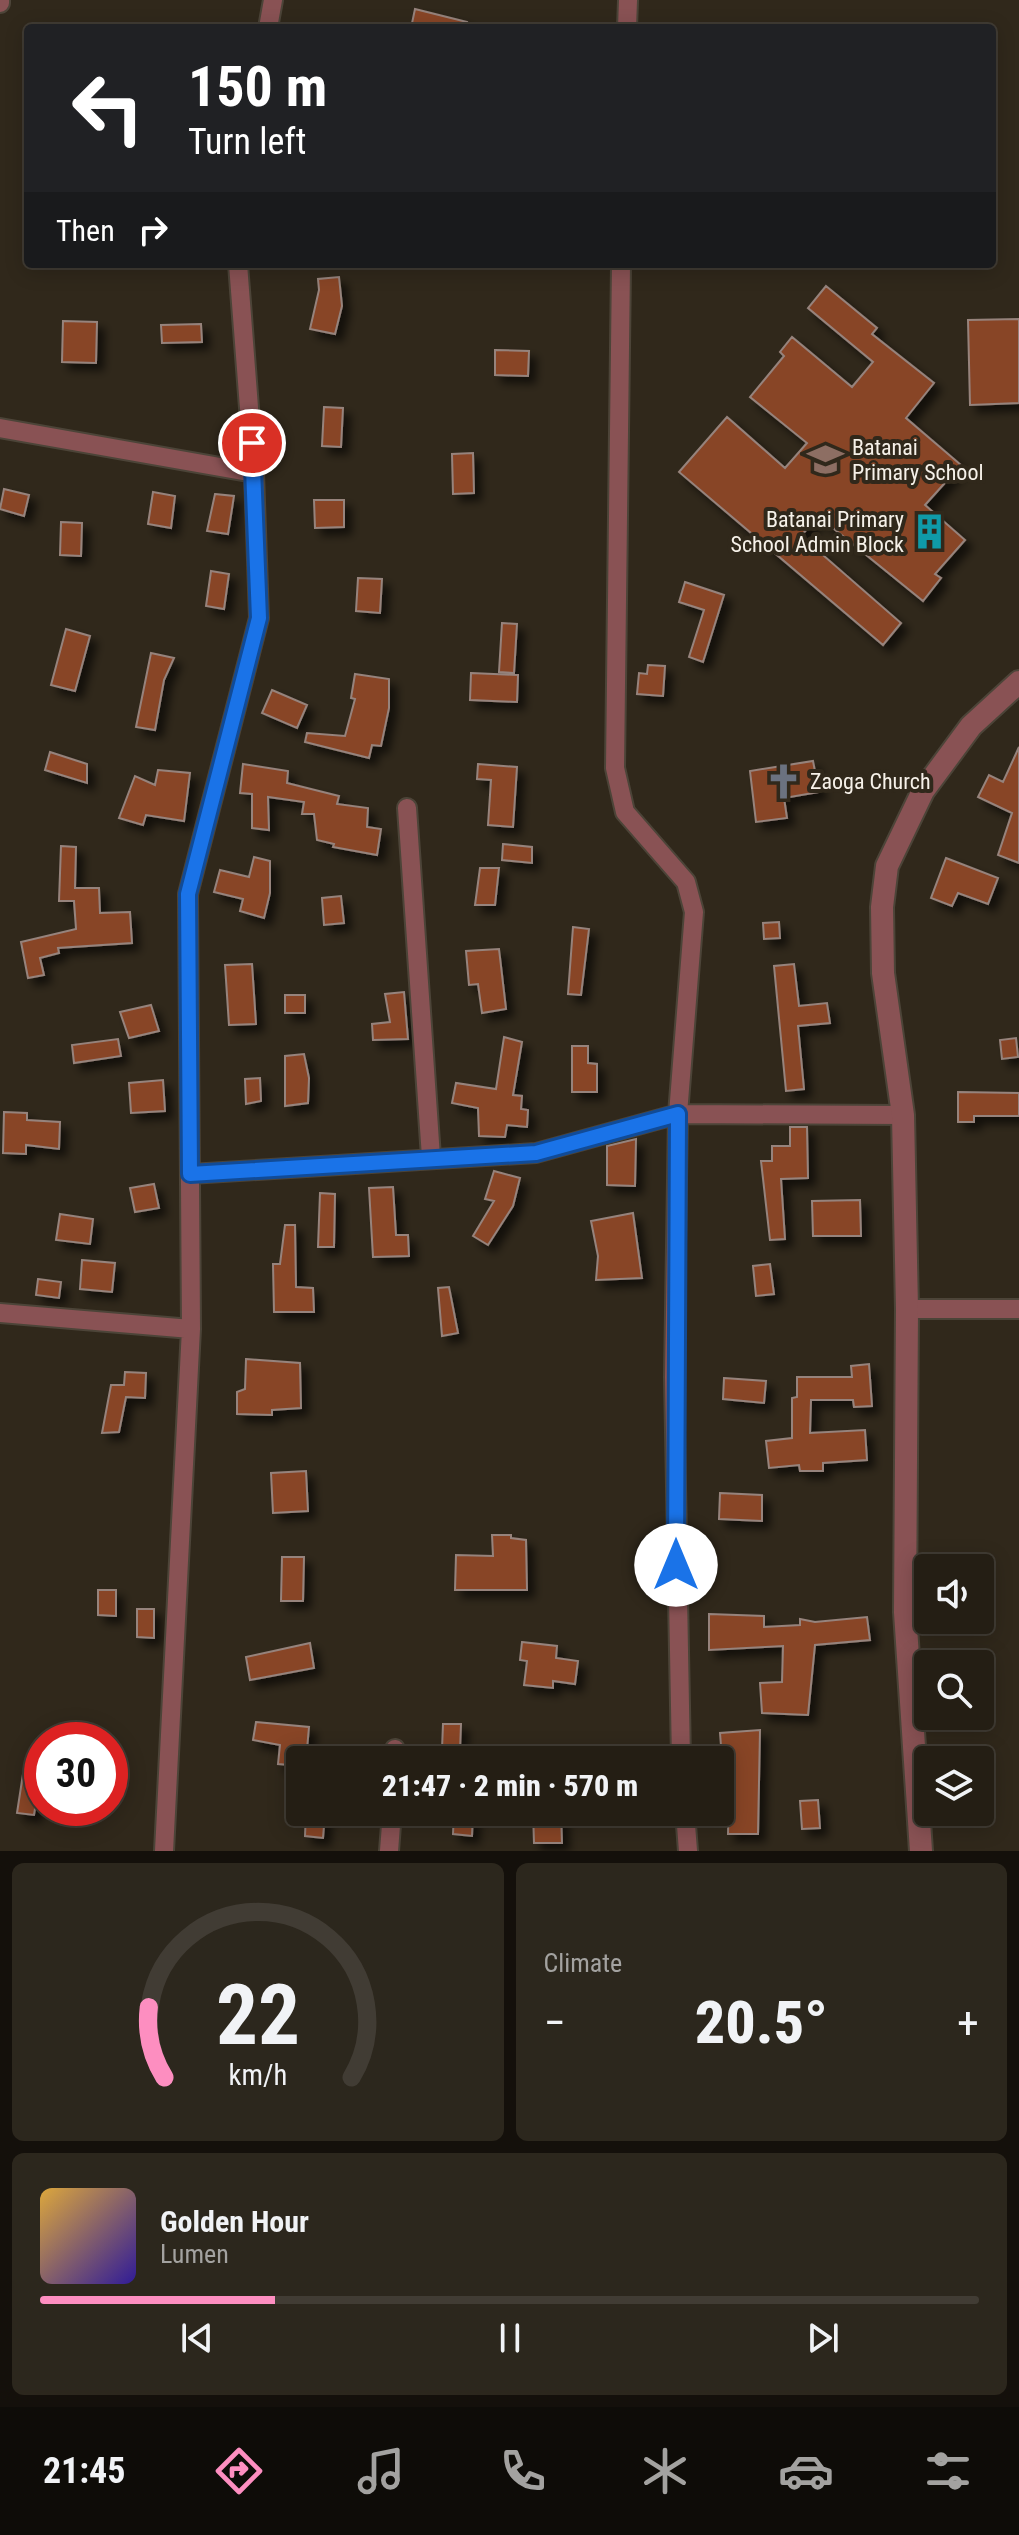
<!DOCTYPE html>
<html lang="en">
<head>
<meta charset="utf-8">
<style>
  :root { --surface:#241e14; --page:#2c271d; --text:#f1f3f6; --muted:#a3a2a0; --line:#413c34; --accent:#fd8ec0 }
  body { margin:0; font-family:"Roboto Condensed",sans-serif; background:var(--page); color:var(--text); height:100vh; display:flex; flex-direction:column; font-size:30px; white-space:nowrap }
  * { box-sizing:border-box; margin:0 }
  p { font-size:26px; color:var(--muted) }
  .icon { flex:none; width:44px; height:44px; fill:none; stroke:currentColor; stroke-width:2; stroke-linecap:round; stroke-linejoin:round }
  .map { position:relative; height:1851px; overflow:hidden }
  .sheet { display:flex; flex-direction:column; gap:12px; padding:12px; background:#14100b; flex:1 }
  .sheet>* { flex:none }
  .banner { position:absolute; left:24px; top:24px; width:972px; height:244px; border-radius:8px; box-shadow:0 4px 20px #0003,0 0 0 2px var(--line); background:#202124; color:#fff; overflow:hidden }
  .buttons { position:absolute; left:914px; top:1554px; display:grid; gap:16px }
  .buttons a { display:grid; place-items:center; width:80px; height:80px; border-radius:8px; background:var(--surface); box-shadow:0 4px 20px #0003,0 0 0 2px var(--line); font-size:40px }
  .speed { position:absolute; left:24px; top:1722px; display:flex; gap:16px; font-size:40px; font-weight:700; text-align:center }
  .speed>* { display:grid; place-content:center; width:104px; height:104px; border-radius:50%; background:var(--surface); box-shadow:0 4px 20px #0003,0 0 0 2px var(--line); line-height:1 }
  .speed .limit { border:12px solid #d22; background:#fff; color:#111 }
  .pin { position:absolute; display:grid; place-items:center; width:68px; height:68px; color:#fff; margin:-34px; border:4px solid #fff; border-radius:50%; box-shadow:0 2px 8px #0007 }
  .me { position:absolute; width:88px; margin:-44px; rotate:0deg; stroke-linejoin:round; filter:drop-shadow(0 0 6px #0008) }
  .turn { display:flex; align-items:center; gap:28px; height:168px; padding:0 32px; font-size:36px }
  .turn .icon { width:104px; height:104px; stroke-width:2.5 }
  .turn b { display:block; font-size:56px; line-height:68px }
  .then { display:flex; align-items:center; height:76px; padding:0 32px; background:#0003; gap:16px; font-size:30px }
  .big { font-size:60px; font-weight:800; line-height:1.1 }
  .sheet .widget { flex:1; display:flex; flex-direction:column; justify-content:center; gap:12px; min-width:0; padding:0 28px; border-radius:12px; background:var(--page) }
  .sheet .dial { align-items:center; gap:0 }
  .dial svg { height:208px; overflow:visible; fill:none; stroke:var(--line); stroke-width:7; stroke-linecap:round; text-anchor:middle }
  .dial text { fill:var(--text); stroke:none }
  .song { display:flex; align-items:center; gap:24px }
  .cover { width:96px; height:96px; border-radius:12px; background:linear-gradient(135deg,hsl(40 70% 55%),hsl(250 70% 35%)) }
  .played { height:8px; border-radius:4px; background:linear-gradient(90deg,var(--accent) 25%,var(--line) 25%) }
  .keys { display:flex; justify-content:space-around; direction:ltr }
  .heat { display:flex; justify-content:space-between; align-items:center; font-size:44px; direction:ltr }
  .sheet .tiles { flex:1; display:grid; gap:12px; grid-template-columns:1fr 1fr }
  .widget:last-child { grid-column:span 2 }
  .trip { position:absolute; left:286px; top:1746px; width:448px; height:80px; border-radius:8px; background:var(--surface); box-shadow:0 4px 20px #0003,0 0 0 2px var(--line); font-weight:800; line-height:80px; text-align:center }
  .tabs { display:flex; height:128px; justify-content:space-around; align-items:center; background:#0e0c08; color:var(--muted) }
  .tabs .icon { width:56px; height:56px }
  .tabs .current { color:var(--accent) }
  .tabs b { font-size:36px; color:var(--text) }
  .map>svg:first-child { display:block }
  .building { fill:#884427; stroke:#96837c; stroke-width:2; filter:url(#shadow) }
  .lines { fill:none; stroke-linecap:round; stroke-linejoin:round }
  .minor-casing { stroke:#4c4438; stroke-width:22 }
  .tertiary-casing { stroke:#4c4438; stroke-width:26 }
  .minor { stroke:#895254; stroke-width:18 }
  .tertiary { stroke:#895254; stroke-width:22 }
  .route-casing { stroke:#114b97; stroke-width:20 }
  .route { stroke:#1a73e8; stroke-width:14 }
  .labels { text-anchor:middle; stroke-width:8; stroke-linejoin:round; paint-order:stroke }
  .poi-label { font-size:22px; fill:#f6f1e9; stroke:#30281b; text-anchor:start }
</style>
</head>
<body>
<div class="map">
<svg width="1019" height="1851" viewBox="0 0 1019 1851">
  <defs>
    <filter id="shadow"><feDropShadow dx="7" dy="7" stdDeviation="4" flood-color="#0009"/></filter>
  </defs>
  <rect width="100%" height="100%" fill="#30281b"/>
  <!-- building -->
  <path class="building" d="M415,9L467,22L466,28H411Z
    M339,277L342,306L335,334L310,329L319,290L318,279Z
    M826,286L877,328L872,334L934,383L906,418L961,465L925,505L965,540L935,574L941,578L923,601L818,516L801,536L901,623L883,645L679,472L727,417L785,468L807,443L750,397L784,356L780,352L792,337L852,387L873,362L808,308Z
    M1019,319V403L970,405L968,320Z
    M63,321L97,322L96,363L62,362Z
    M201,324L202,342L162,343L161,325Z
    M495,350L529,351L528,376L495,375Z
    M324,407L343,408L341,447L322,446Z
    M473,453L474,493L453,494L452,454Z
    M4,489L29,495L24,516L0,509Z
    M153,492L175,496L171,528L148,524Z
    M215,494L234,496L228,534L207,531Z
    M314,500H344V527L315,528Z
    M61,522L82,523L81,556L60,555Z
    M211,571L229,574L224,609L206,606Z
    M358,578L382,579L380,613L356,611Z
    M685,582L724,595L703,662L689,657L704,610L679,602Z
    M502,623L517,624L514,673L499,672Z
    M66,629L90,636L75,691L51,685Z
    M151,653L174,658L164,680L155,730L136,727Z
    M648,665L665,666L663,696L637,694L639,673L647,674Z
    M471,673L518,675L517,702L470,700Z
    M355,674L389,679V708L381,746L372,745L369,758L305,742L307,733L345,736L355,699L351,698Z
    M272,690L307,705L297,728L262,713Z
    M1019,747V863L998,855L1012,813L978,797L989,775L1003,782Z
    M50,752L87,764V783L45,770Z
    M813,761L819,792L784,798L787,818L756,822L750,771Z
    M243,764L288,771L287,783L339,796L337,804L368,808L367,827L381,829L377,855L333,847L334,844L317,840L314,814H302L304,802L268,797L269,830L252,828V794L240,793Z
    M478,764L517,767L513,827L488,825L491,780L477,779Z
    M158,770L190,773L184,821L146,815L143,825L119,818L135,776L155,785Z
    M503,844L532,847V863L502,860Z
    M61,846L76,847L75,888H99L100,913L130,912L132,943L58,948L59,953L40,958L44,975L28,978L21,942L76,929L74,901H59Z
    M254,857L270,861V893L264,918L240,911L243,899L214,892L220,870L249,877Z
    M946,858L998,878L988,904L958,893L952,906L931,898Z
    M480,868H499L495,905H475Z
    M341,896L344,923L324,925L322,898Z
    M779,922L780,938L764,939L763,923Z
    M573,927L589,929L581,995L568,994Z
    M499,949L506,1009L482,1013L478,984L469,985L466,951Z
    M252,964L256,1024L229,1025L225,965Z
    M794,964L799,1006L827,1003L830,1023L798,1026L804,1089L786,1091L774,966Z
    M404,992L408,1039L373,1040L372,1024L390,1022L385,994Z
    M285,995H305V1013H285Z
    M151,1005L159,1031L129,1038L120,1012Z
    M504,1037L522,1042L513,1095L522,1096L521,1109L528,1110L527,1127L507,1125L505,1137L479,1136L478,1108L452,1103L456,1083L496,1089Z
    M1016,1038L1018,1057L1002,1059L1000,1040Z
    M118,1039L121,1056L74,1063L72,1045Z
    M572,1046H588V1063L597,1064V1092H572Z
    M304,1054L309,1078L308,1103L285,1106V1056Z
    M260,1078L261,1101L246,1104L245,1079Z
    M163,1080L165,1111L131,1113L129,1083Z
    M958,1092L1019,1093V1116H974V1122H958Z
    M4,1112L27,1113V1120L60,1122L59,1149L26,1145V1154L3,1153Z
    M790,1127H807L808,1178L781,1179L785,1239L770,1240L761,1161H772V1146H790Z
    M636,1139L635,1186L607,1185V1146Z
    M494,1171L520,1178L513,1206L488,1245L473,1236L494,1201L485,1199Z
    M154,1184L159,1208L135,1212L130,1188Z
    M393,1187L396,1235H408L409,1256L373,1257L369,1188Z
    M320,1193L335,1194L334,1247H318Z
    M860,1200L861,1236H813L812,1201Z
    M633,1213L642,1278L596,1280L598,1256L591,1221Z
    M60,1214L93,1219L90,1244L56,1240Z
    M285,1225H295L296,1287L313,1288L314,1312H274L273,1264H280Z
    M82,1260L115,1263L112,1292L80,1289Z
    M770,1264L774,1294L756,1296L753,1266Z
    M38,1279L61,1282L59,1298L36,1295Z
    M449,1287L458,1333L442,1336L438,1288Z
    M246,1359L300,1363L301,1408L272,1410V1415L237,1414V1392L245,1389Z
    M869,1364L872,1406L854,1407L853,1400H811L810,1433L865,1430L867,1460L823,1463V1471H800L799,1465L769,1468L766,1441L792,1438V1398L797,1397V1377H852L851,1366Z
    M125,1372L146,1373L145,1398L126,1397L119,1432L102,1433L111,1385H124Z
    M724,1378L766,1381L764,1403L723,1399Z
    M306,1471L308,1511L273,1513L271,1473Z
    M720,1493L762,1495V1521L719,1519Z
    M492,1535H511V1538L526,1540L527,1590H455L456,1555L493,1556Z
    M282,1557H304L303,1601H281Z
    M98,1590H116V1616L98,1615Z
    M137,1609H154V1638L137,1637Z
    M709,1614L764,1616V1627L800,1625V1619L815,1622L867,1617L870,1640L815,1645L808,1715L762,1713L760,1683L782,1682L783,1646L709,1650Z
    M522,1642L557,1646L556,1658L578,1661L575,1684L553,1681V1688L524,1685L527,1661L520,1660Z
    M310,1643L314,1668L250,1680L246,1657Z
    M256,1722L309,1727L306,1760H300V1766L278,1764L280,1745L253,1740Z
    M443,1724H461L460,1750L442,1749Z
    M760,1730L758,1834H728L730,1758L722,1759L720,1733Z
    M23,1774L40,1777L34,1815L17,1813Z
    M818,1800L820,1828L802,1829L800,1801Z
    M306,1812L325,1813L323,1838L305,1836Z
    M454,1812H473L472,1836L453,1834Z
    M533,1812H561L562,1843H534Z"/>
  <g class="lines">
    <defs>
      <path id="minor" d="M0,3V0
        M268,28L273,0
        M627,28L628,0
        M621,264L615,768L625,812L686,882L694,912L678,1114L674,1377L681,1760
        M0,428L254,473
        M407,808L431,1157
        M190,1174L536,1153L678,1114L903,1115
        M907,1309H1019
        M0,1313L191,1329
        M394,1760L395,1749
        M685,1812L688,1851
        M164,1851L191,1329L188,894L259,618L254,473L238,264
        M389,1851L392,1812"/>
      <path id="tertiary" d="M921,1851L905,1612L907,1309L903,1115L883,973L882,907L887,866L923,791L971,726L1019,682"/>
    </defs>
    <!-- minor casing -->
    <use href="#minor" class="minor-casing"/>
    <!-- tertiary casing -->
    <use href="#tertiary" class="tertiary-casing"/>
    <!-- minor -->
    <use href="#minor" class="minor"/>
    <!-- tertiary -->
    <use href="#tertiary" class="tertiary"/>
  </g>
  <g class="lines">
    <defs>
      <path id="route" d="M252,443L259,618L188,894L190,1174L536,1153L678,1114L676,1565"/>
    </defs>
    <!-- route casing -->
    <use href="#route" class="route-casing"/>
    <!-- route -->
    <use href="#route" class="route"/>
  </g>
  <!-- icons -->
  <defs>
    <symbol id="school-bare" viewBox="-9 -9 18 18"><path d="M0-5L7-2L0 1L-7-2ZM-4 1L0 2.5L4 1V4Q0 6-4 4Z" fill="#8d6e63" stroke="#30281b" stroke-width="2.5" paint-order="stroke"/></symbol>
    <symbol id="building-bare" viewBox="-9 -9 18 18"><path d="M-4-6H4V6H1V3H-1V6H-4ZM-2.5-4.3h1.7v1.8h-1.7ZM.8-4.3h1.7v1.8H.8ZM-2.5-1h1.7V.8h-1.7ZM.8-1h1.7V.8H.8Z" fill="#0f9aa8" stroke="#30281b" stroke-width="2.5" paint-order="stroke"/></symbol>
    <symbol id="church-bare" viewBox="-9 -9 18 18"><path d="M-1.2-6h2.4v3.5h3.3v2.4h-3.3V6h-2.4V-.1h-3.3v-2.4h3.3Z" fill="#6b7280" stroke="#30281b" stroke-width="2.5" paint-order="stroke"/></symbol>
  </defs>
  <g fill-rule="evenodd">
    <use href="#school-bare" x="800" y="434" width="51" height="51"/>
    <use href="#building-bare" x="904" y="506" width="51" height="51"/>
    <use href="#church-bare" x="758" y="756" width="51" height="51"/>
  </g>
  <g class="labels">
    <!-- poi labels -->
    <g class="poi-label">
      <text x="852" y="455">Batanai<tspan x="852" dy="25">Primary School</tspan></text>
      <text x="904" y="527" text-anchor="end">Batanai Primary<tspan x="904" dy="25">School Admin Block</tspan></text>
      <text x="810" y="789">Zaoga Church</text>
    </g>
  </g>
</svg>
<div class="buttons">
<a><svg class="icon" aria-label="sound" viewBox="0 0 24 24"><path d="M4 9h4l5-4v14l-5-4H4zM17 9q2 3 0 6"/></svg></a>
<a><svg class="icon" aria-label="search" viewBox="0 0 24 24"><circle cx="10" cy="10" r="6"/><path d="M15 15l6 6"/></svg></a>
<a><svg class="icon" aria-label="layers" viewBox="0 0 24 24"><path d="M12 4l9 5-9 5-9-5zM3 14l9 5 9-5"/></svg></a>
</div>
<div class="speed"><div class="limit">30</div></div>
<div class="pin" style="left:252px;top:443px;background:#d93025"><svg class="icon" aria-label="arrive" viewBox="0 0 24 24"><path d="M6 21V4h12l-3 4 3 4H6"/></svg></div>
<svg class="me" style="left:676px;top:1565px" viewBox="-20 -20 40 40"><circle r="19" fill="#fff"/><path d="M0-13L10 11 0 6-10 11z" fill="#1a73e8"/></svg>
<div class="trip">21:47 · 2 min · 570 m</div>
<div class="banner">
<div class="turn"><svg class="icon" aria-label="left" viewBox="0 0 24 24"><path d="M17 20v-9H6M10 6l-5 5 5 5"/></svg><div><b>150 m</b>Turn left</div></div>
<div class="then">Then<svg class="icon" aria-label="right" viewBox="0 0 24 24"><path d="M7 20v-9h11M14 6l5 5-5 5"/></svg></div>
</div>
</div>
<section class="sheet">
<div class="tiles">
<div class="widget dial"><svg viewBox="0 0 100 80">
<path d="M14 69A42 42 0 1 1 86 69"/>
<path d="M14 69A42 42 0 0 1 8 42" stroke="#fd8ec0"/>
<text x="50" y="56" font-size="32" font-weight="700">22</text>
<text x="50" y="72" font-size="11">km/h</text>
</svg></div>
<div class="widget"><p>Climate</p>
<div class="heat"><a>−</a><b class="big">20.5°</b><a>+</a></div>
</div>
<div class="widget">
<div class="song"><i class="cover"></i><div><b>Golden Hour</b><p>Lumen</p></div></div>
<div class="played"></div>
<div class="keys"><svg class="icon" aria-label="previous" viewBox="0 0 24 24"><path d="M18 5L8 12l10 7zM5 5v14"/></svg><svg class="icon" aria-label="pause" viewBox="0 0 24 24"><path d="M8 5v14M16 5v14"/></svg><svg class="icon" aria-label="next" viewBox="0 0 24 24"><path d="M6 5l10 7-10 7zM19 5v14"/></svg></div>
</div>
</div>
</section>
<nav class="tabs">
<b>21:45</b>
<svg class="icon current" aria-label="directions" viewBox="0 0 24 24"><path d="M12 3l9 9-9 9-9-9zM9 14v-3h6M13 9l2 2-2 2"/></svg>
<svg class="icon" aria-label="music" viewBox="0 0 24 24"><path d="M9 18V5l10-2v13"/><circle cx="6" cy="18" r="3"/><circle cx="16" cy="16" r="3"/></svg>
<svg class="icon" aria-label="phone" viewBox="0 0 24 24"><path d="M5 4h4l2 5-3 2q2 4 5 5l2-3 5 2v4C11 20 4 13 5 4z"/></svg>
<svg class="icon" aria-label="climate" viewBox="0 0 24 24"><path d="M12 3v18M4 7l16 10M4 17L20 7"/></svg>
<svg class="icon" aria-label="car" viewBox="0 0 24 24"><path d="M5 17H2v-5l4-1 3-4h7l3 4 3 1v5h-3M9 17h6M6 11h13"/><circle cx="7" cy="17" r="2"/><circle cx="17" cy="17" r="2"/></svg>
<svg class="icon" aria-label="filters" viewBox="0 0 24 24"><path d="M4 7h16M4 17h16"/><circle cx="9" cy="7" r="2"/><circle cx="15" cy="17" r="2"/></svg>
</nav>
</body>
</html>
